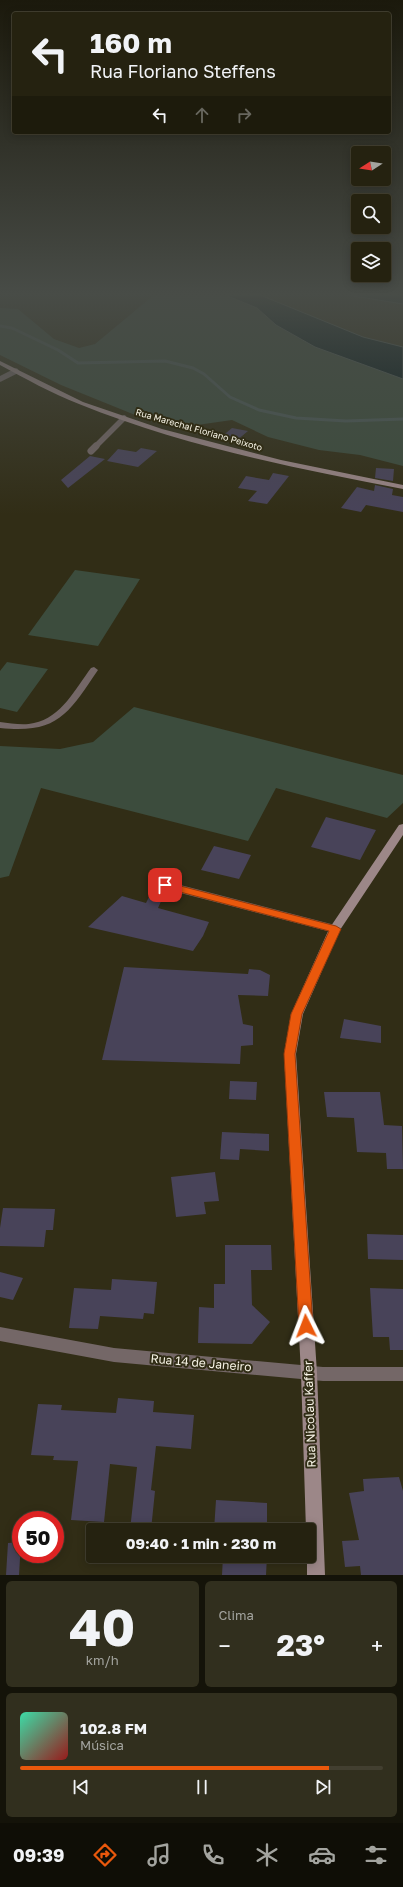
<!DOCTYPE html>
<html lang="pt">
<head>
<meta charset="utf-8">
<style>
  :root { --surface:#252210; --page:#312f1e; --text:#f1f3f6; --muted:#a3a49f; --line:#423f30; --accent:#ea580c }
  body { margin:0; font-family:"Golos Text",sans-serif; background:var(--page); color:var(--text); height:100vh; display:flex; flex-direction:column; font-size:15px; white-space:nowrap }
  * { box-sizing:border-box; margin:0 }
  p { font-size:13px; color:var(--muted) }
  .icon { flex:none; width:22px; height:22px; fill:none; stroke:currentColor; stroke-width:2; stroke-linecap:round; stroke-linejoin:round }
  .map { position:relative; height:1575px; overflow:hidden }
  .details { display:flex; flex-direction:column; gap:6px; padding:6px; background:#141309; flex:1 }
  .details>* { flex:none }
  .top-card { position:absolute; left:12px; top:12px; width:379px; height:122px; border-radius:4px; box-shadow:0 2px 10px #0003,0 0 0 1px var(--line); background:#252210; color:var(--text); overflow:hidden }
  .needle { width:26px; rotate:258deg }
  .buttons { position:absolute; left:351px; top:146px; display:grid; gap:8px }
  .buttons a { display:grid; place-items:center; width:40px; height:40px; border-radius:4px; background:var(--surface); box-shadow:0 2px 10px #0003,0 0 0 1px var(--line); font-size:20px }
  .speed { position:absolute; left:12px; top:1511px; display:flex; gap:8px; font-size:20px; font-weight:700; text-align:center }
  .speed>* { display:grid; place-content:center; width:52px; height:52px; border-radius:50%; background:var(--surface); box-shadow:0 2px 10px #0003,0 0 0 1px var(--line); line-height:1 }
  .speed .limit { border:6px solid #d22; background:#fff; color:#111 }
  .pin { position:absolute; display:grid; place-items:center; width:34px; height:34px; color:#fff; margin:-17px; border-radius:8px; box-shadow:0 2px 6px #0006 }
  .me { position:absolute; width:44px; margin:-22px; rotate:357deg; stroke-linejoin:round; filter:drop-shadow(0 0 3px #0008) }
  .turn { display:flex; align-items:center; gap:14px; height:84px; padding:0 12px; font-size:18px }
  .turn .icon { width:52px; height:52px; stroke-width:2.5 }
  .turn b { display:block; font-size:28px; line-height:34px }
  .lanes { display:flex; align-items:center; height:38px; padding:0 12px; background:#0003; justify-content:center; gap:20px; direction:ltr }
  .lanes .off { opacity:.35 }
  .big { font-size:30px; font-weight:700; line-height:1.1 }
  .details .card { flex:1; display:flex; flex-direction:column; justify-content:center; gap:6px; min-width:0; padding:0 14px; border-radius:6px; background:var(--page) }
  .details .dial { align-items:center; gap:0 }
  .dial b { font-size:52px; line-height:1 }
  .song { display:flex; align-items:center; gap:12px }
  .cover { width:48px; height:48px; border-radius:6px; background:linear-gradient(135deg,hsl(160 70% 55%),hsl(0 70% 35%)) }
  .played { height:4px; border-radius:2px; background:linear-gradient(90deg,var(--accent) 85%,var(--line) 85%) }
  .keys { display:flex; justify-content:space-around; direction:ltr }
  .heat { display:flex; justify-content:space-between; align-items:center; font-size:22px; direction:ltr }
  .details .tiles { flex:1; display:grid; gap:6px; grid-template-columns:1fr 1fr }
  .card:last-child { grid-column:span 2 }
  .trip { position:absolute; left:86px; top:1523px; width:230px; height:40px; border-radius:4px; background:var(--surface); box-shadow:0 2px 10px #0003,0 0 0 1px var(--line); font-weight:700; line-height:40px; text-align:center }
  .menu { display:flex; height:64px; justify-content:space-around; align-items:center; background:#0f0e06; color:var(--muted) }
  .menu .icon { width:28px; height:28px }
  .menu .selected { color:var(--accent) }
  .menu b { font-size:18px; color:var(--text) }
  .map>svg:first-child { display:block }
  .green { fill:#3c4c3d }
  .water { fill:#001519; stroke:#4a5856 }
  .lines { fill:none; stroke-linecap:round; stroke-linejoin:round }
  .stream { stroke:#4a5856; stroke-width:3 }
  .building { fill:#484359 }
  .service-far1 { stroke:#746767; stroke-width:5.5 }
  .service { stroke:#746767; stroke-width:7 }
  .minor { fill:#746767; fill-rule:evenodd }
  .secondary { fill:#9c8788; fill-rule:evenodd }
  .route { fill:#ea580c; stroke:#983908 }
  .labels { text-anchor:middle; stroke-width:4; stroke-linejoin:round; paint-order:stroke }
  .far-street-label { font-size:9px; fill:#f7f4e6; stroke:#312d16 }
  .near-street-label { font-size:12px; fill:#f7f4e6; stroke:#312d16 }
</style>
</head>
<body>
<div class="map">
<svg width="403" height="1575" viewBox="0 0 403 1575">
  <rect width="100%" height="100%" fill="#312d16"/>
  <!-- green -->
  <path class="green" d="M154,295H225L238,299L257,308L276,325L315,347L403,379V466L360,455L319,450L268,437L232,420L197,425L191,428L150,421L61,385L0,355V308L18,309L54,339L79,348L95,344Z
    M75,570L140,579L98,646L28,635Z
    M7,662L48,669L17,712L0,708V671Z
    M134,707L403,775V803L387,818L276,788L248,841L41,788L9,876L0,878V746L60,749L93,742Z"/>
  <!-- water -->
  <path class="water" d="M225,295H260L363,337L403,347V379L315,347L276,325L257,308Z
    M347,295H403V304Z"/>
  <g class="lines">
    <!-- stream -->
    <path class="stream" d="M0,326L12,328L58,350L78,363L165,361L193,368L204,374L230,397L259,410L296,418L346,421L403,419"/>
  </g>
  <!-- building -->
  <path class="building" d="M232,428L248,431L236,441L220,438Z
    M141,448L157,451L138,467L107,461L118,449L136,452Z
    M90,456L105,459L68,488L61,480Z
    M376,468L394,469L393,481L375,478Z
    M273,473L289,476L267,504L248,501L257,491L238,488L246,476L269,480Z
    M375,485L393,489L392,495L403,497V512L366,505L361,512L341,508L357,487L374,491Z
    M326,817L376,830L360,860L311,847Z
    M214,846L251,855L239,879L201,870Z
    M150,895L163,897L158,908L209,922L203,936L193,951L88,927L122,896L146,903Z
    M124,967L248,974L249,969L260,970L270,975L268,996L238,995L243,1024L253,1026V1045L241,1046L240,1064L102,1060Z
    M344,1019L381,1026V1043L340,1038Z
    M230,1081L257,1082L256,1100L229,1099Z
    M324,1092H380L384,1125L402,1126L403,1169H387L386,1153L357,1152L354,1118L327,1117Z
    M222,1132L269,1134V1151L240,1149L239,1160L220,1159Z
    M215,1172L219,1201L204,1202L206,1214L176,1217L171,1177Z
    M3,1208L55,1209L53,1230H46L44,1247L0,1246V1228Z
    M367,1234L403,1235V1260L368,1259Z
    M225,1245H271L272,1270H251L252,1305L270,1322L252,1344L198,1343L199,1307L214,1308V1284H225Z
    M0,1272L23,1278L13,1300L0,1297Z
    M112,1279L157,1282L154,1314L144,1313L143,1319L100,1316L98,1329L69,1328L74,1288L111,1290Z
    M370,1288L403,1289V1350H390L389,1337H373Z
    M118,1398L154,1401L153,1412L194,1415L191,1449L156,1446L151,1490L155,1491L151,1530H130L137,1467L110,1464L104,1522L71,1520L78,1461L53,1460L54,1456L31,1455L38,1404L62,1405L61,1410L116,1413Z
    M399,1477L403,1491V1575H361L360,1566L345,1567L342,1541L359,1540L349,1493L364,1491L363,1479Z
    M216,1500L267,1503V1530H214Z
    M21,1542L19,1575H6L8,1543Z
    M223,1556H267L266,1575H222Z"/>
  <g class="lines">
    <!-- service-far1 -->
    <path class="service-far1" d="M0,379L16,371
      M95,447L124,418"/>
    <!-- service -->
    <path class="service" d="M91,451L96,446"/>
    <!-- minor -->
    <path class="minor" d="M94,667L98,670C68,714 58,734 0,728V722C11,723 23,726 34,723C61,718 76,688 91,668Z
      M165,881L335,925L339,926L341,929L339,932L335,933L161,888L160,885L161,882Z
      M0,1327L114,1348L323,1367H403V1381H323L114,1362L0,1341Z"/>
    <!-- secondary -->
    <path class="secondary" d="M0,361L83,402L162,429L281,460L403,485V489C293,468 183,446 79,404C51,393 26,379 0,365Z
      M403,824V835L340,930L303,1014L296,1054L317,1373L325,1575H307V1556H309V1530H306L301,1373L284,1054L291,1014L329,929L399,825Z"/>
  </g>
  <!-- sky -->
  <linearGradient id="sky" x2="0" y2="1"><stop stop-color="#1b190c"/><stop offset="0.57" stop-color="#484c47"/><stop offset="1" stop-color="#484c47" stop-opacity="0"/></linearGradient>
  <rect width="403" height="515" fill="url(#sky)"/>
  <!-- route -->
  <path class="route" d="M165,882L336,926L341,929L302,1014L295,1054L313,1326L311,1330L306,1332L301,1330L299,1326L284,1054L291,1014L329,931L161,887L160,885L161,883Z"/>
  <g class="labels">
    <!-- far-street labels -->
    <g class="far-street-label">
      <text transform="translate(199 430) rotate(16)" y="3">Rua Marechal Floriano Peixoto</text>
    </g>
    <!-- near-street labels -->
    <g class="near-street-label">
      <text transform="translate(201 1363) rotate(5)" y="4">Rua 14 de Janeiro</text>
      <text transform="translate(310 1414) rotate(-92)" y="4">Rua Nicolau Kaffer</text>
    </g>
  </g>
</svg>
<div class="buttons">
<a><svg class="needle" viewBox="-14 -14 28 28"><path d="M0-13l5 13h-10z" fill="#e53935"/><path d="M0 13l5-13h-10z" fill="#a3a49f"/></svg></a>
<a><svg class="icon" aria-label="search" viewBox="0 0 24 24"><circle cx="10" cy="10" r="6"/><path d="M15 15l6 6"/></svg></a>
<a><svg class="icon" aria-label="layers" viewBox="0 0 24 24"><path d="M12 4l9 5-9 5-9-5zM3 14l9 5 9-5"/></svg></a>
</div>
<div class="speed"><div class="limit">50</div></div>
<div class="pin" style="left:165px;top:885px;background:#d93025"><svg class="icon" aria-label="arrive" viewBox="0 0 24 24"><path d="M6 21V4h12l-3 4 3 4H6"/></svg></div>
<svg class="me" style="left:306px;top:1326px" viewBox="-20 -20 40 40"><path d="M0-17L14 15 0 8-14 15z" fill="#ea580c" stroke="#fff" stroke-width="4"/></svg>
<div class="trip">09:40 · 1 min · 230 m</div>
<div class="top-card">
<div class="turn"><svg class="icon" aria-label="left" viewBox="0 0 24 24"><path d="M17 20v-9H6M10 6l-5 5 5 5"/></svg><div><b>160 m</b>Rua Floriano Steffens</div></div>
<div class="lanes"><svg class="icon" aria-label="left" viewBox="0 0 24 24"><path d="M17 20v-9H6M10 6l-5 5 5 5"/></svg><svg class="icon off" aria-label="ahead" viewBox="0 0 24 24"><path d="M12 20V5M6 11l6-6 6 6"/></svg><svg class="icon off" aria-label="right" viewBox="0 0 24 24"><path d="M7 20v-9h11M14 6l5 5-5 5"/></svg></div>
</div>
</div>
<section class="details">
<div class="tiles">
<div class="card dial"><b>40</b><p>km/h</p></div>
<div class="card"><p>Clima</p>
<div class="heat"><a>−</a><b class="big">23°</b><a>+</a></div>
</div>
<div class="card">
<div class="song"><i class="cover"></i><div><b>102.8 FM</b><p>Música</p></div></div>
<div class="played"></div>
<div class="keys"><svg class="icon" aria-label="previous" viewBox="0 0 24 24"><path d="M18 5L8 12l10 7zM5 5v14"/></svg><svg class="icon" aria-label="pause" viewBox="0 0 24 24"><path d="M8 5v14M16 5v14"/></svg><svg class="icon" aria-label="next" viewBox="0 0 24 24"><path d="M6 5l10 7-10 7zM19 5v14"/></svg></div>
</div>
</div>
</section>
<nav class="menu">
<b>09:39</b>
<svg class="icon selected" aria-label="directions" viewBox="0 0 24 24"><path d="M12 3l9 9-9 9-9-9zM9 14v-3h6M13 9l2 2-2 2"/></svg>
<svg class="icon" aria-label="music" viewBox="0 0 24 24"><path d="M9 18V5l10-2v13"/><circle cx="6" cy="18" r="3"/><circle cx="16" cy="16" r="3"/></svg>
<svg class="icon" aria-label="phone" viewBox="0 0 24 24"><path d="M5 4h4l2 5-3 2q2 4 5 5l2-3 5 2v4C11 20 4 13 5 4z"/></svg>
<svg class="icon" aria-label="climate" viewBox="0 0 24 24"><path d="M12 3v18M4 7l16 10M4 17L20 7"/></svg>
<svg class="icon" aria-label="car" viewBox="0 0 24 24"><path d="M5 17H2v-5l4-1 3-4h7l3 4 3 1v5h-3M9 17h6M6 11h13"/><circle cx="7" cy="17" r="2"/><circle cx="17" cy="17" r="2"/></svg>
<svg class="icon" aria-label="filters" viewBox="0 0 24 24"><path d="M4 7h16M4 17h16"/><circle cx="9" cy="7" r="2"/><circle cx="15" cy="17" r="2"/></svg>
</nav>
</body>
</html>
